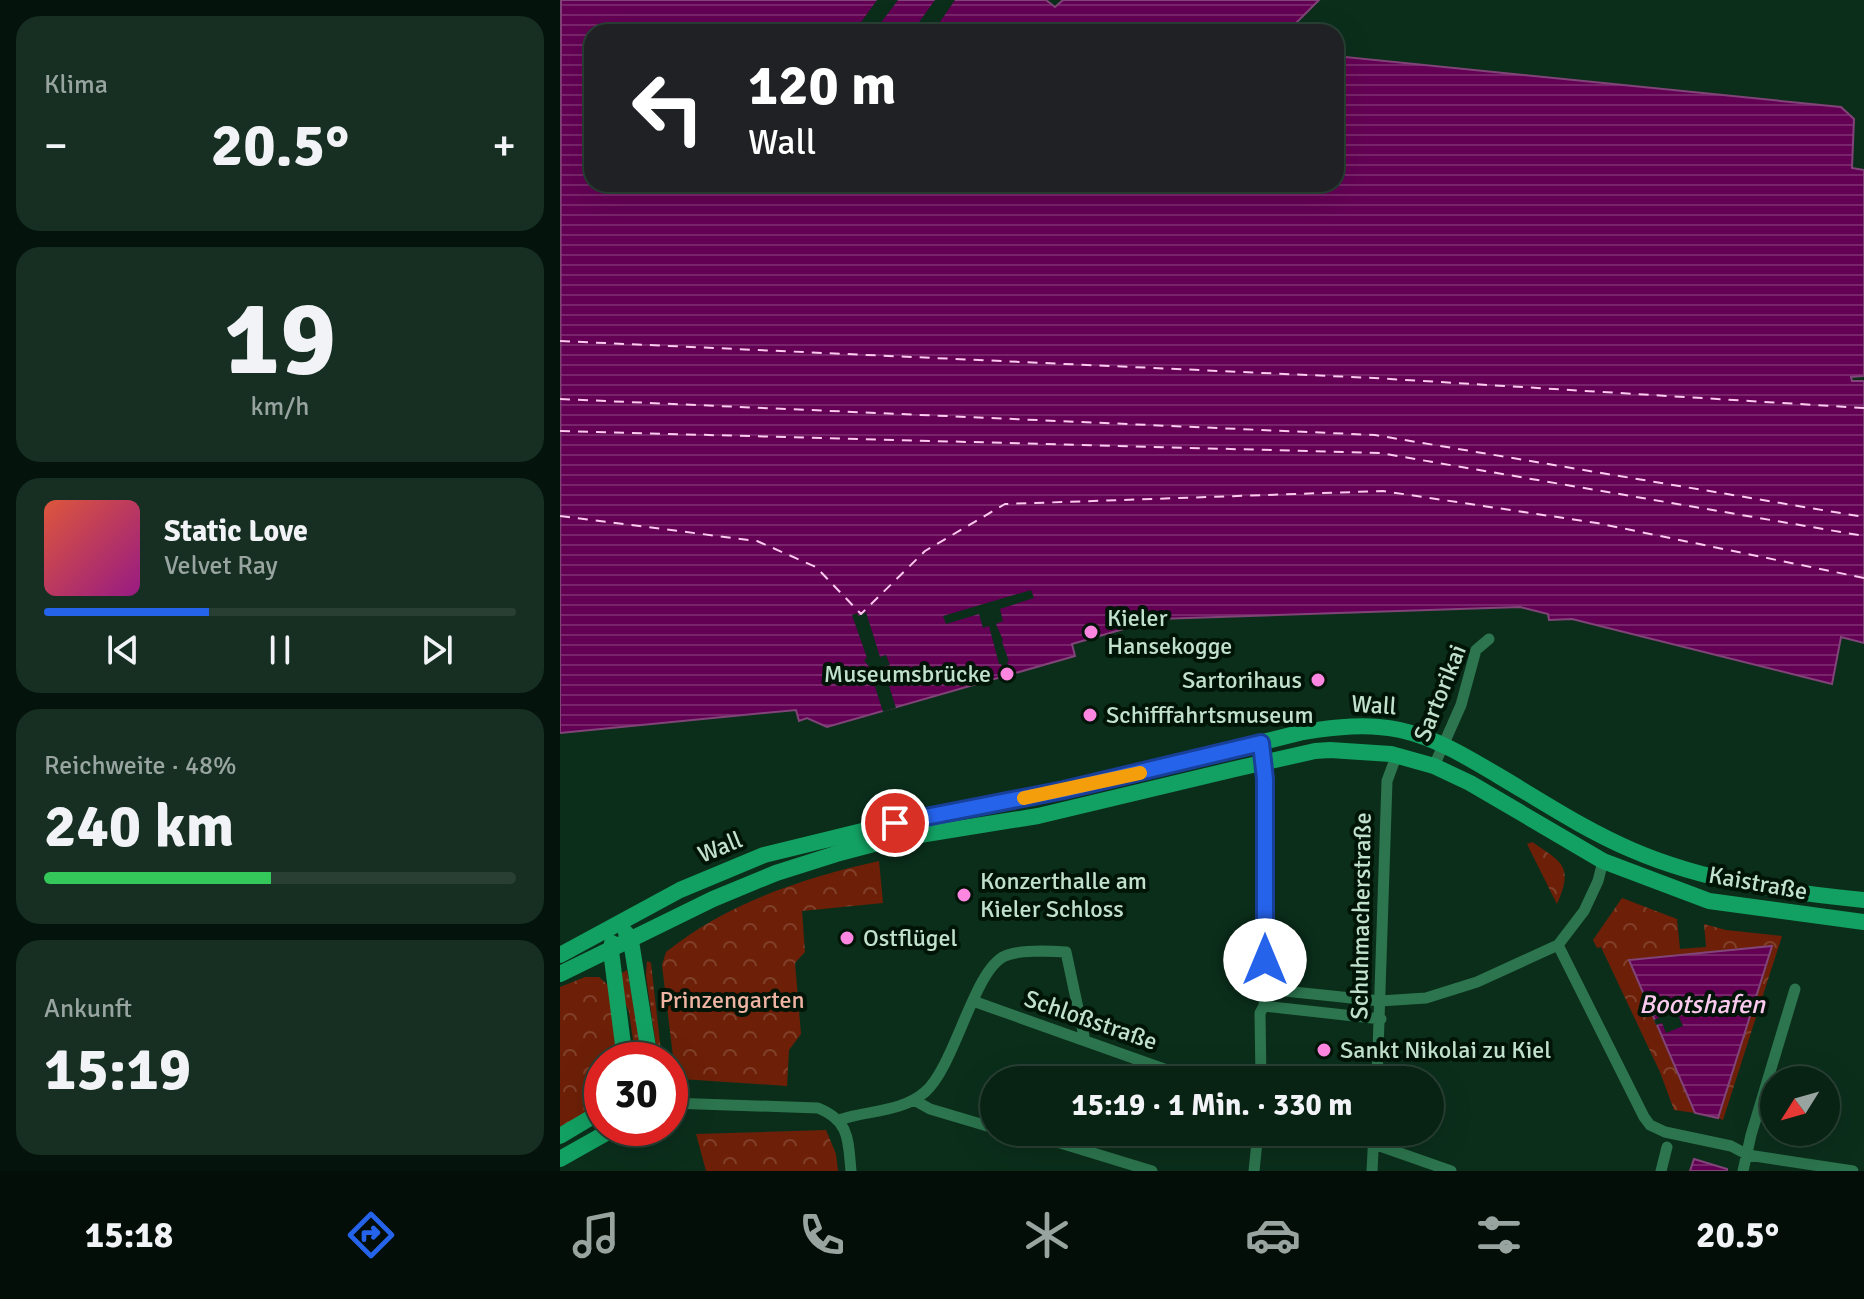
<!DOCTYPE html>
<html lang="de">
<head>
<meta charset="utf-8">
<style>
  :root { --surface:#082214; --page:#162f22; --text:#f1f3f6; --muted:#98a4a0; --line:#293f34; --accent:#2563eb }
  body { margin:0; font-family:Signika,sans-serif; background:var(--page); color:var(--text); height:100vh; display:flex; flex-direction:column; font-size:30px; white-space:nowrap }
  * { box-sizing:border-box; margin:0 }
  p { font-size:26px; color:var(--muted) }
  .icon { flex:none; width:44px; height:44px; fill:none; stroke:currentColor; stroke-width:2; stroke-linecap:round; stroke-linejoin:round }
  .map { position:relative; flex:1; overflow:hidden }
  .drawer { display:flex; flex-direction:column; gap:16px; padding:16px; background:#04130b; width:560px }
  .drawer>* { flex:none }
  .hud { position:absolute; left:24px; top:24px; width:760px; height:168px; border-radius:24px; box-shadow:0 8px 32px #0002,0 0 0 2px var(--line); background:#202124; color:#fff; overflow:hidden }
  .needle { width:52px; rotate:233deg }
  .buttons { position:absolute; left:1200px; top:1066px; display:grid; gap:16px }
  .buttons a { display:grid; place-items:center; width:80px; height:80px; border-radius:50%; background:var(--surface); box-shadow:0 8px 32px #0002,0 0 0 2px var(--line); font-size:40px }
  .speed { position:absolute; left:24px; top:1042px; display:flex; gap:16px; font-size:40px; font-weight:700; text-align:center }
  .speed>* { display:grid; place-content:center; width:104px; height:104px; border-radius:50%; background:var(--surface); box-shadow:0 8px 32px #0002,0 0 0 2px var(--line); line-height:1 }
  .speed .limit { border:12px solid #d22; background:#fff; color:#111 }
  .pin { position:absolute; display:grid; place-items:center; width:68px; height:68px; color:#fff; margin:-34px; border:4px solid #fff; border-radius:50%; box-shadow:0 2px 8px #0007 }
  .me { position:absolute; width:88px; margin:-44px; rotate:0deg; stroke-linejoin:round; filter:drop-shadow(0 0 6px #0008) }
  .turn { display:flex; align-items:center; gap:28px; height:168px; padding:0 32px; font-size:36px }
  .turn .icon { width:104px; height:104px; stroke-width:2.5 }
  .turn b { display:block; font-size:56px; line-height:68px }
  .big { font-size:60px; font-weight:800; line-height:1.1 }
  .drawer .widget { flex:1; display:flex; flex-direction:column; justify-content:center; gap:12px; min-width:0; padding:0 28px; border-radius:24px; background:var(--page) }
  .drawer .dial { align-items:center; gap:0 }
  .dial b { font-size:104px; line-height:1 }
  .song { display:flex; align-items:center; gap:24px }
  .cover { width:96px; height:96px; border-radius:12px; background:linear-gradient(135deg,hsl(10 70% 55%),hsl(310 70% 35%)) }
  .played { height:8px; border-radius:4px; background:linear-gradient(90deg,var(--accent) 35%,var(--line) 35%) }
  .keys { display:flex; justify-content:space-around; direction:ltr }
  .heat { display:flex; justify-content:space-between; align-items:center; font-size:44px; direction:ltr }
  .charge { height:12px; border-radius:6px; background:linear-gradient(90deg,#34c759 48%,var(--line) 0) }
  .trip { position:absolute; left:420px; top:1066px; width:464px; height:80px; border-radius:40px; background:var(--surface); box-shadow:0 8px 32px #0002,0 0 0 2px var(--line); font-weight:800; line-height:80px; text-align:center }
  .tab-bar { display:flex; height:128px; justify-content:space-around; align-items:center; background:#030e08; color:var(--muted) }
  .tab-bar .icon { width:56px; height:56px }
  .tab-bar .on { color:var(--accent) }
  .tab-bar b { font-size:36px; color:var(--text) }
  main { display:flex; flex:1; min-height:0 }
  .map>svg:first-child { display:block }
  .grass { fill:url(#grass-dots) }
  .park { fill:url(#park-crowns) }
  .water { fill:url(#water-rules); stroke:#804478; stroke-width:2 }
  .pier { fill:#0b2e1b }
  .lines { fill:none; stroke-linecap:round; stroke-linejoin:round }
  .ferry { stroke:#fccaee; stroke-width:2; stroke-dasharray:10 8; stroke-linecap:butt }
  .street { stroke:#2c754e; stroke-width:11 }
  .secondary { stroke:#13a163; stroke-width:16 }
  .route-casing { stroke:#184099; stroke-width:20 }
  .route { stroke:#2563eb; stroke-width:14 }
  .slow { stroke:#f59e0b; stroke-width:14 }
  .poi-dot { fill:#fd86e1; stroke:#001407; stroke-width:3 }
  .labels { text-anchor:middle; stroke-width:8; stroke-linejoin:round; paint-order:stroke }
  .poi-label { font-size:24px; fill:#c2e1cd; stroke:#001407; text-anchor:start }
  .street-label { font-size:24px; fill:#c2e1cd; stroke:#001407 }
  .park-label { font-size:24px; fill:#efb4a3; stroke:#001407 }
  .water-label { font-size:26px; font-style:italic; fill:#fccaee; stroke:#001407 }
</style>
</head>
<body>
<main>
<section class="drawer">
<div class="widget"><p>Klima</p>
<div class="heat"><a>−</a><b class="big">20.5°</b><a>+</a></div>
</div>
<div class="widget dial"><b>19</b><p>km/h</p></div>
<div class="widget">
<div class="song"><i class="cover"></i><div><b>Static Love</b><p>Velvet Ray</p></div></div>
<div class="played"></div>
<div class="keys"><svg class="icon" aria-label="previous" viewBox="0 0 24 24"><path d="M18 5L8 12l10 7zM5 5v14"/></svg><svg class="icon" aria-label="pause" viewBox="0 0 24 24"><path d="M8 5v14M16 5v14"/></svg><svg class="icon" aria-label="next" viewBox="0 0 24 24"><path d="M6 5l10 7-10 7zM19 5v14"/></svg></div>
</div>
<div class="widget"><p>Reichweite · 48%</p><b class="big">240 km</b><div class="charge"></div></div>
<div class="widget"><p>Ankunft</p><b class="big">15:19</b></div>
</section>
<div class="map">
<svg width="1304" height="1171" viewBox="0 0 1304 1171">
  <defs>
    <pattern id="grass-dots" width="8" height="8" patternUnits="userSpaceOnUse" patternTransform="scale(2)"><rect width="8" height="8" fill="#6d2007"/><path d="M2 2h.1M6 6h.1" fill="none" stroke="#80402a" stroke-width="1.8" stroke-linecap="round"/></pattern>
    <pattern id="park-crowns" width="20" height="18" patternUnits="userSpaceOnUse" patternTransform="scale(2)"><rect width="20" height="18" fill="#6d2007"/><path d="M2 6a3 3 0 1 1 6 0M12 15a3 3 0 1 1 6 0" fill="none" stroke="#80402a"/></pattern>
    <pattern id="water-rules" width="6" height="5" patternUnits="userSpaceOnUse" patternTransform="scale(2)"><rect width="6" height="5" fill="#640054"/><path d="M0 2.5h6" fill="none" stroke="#79256b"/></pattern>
  </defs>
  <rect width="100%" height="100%" fill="#0b2e1b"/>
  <!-- grass -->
  <path class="grass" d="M87,961L91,963L102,1060H98L86,976Z
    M67,970L84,1060H76L69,1012L62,995L59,975Z"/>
  <!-- park -->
  <path class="park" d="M972,842C1004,863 1013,867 997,904L967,844Z
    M319,861L323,903L242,911L245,952L235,963L241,1034L229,1050L227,1086L121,1079L115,1073L102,965L106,952C167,903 243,878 319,861Z
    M1062,898L1117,919L1120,949L1146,947L1144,924L1166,930L1222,936L1163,1120L1158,1118L1212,947L1069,960L1135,1113L1114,1110L1100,1072L1041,947L1037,948L1033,940Z
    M25,977H39L49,986L57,1060H42V1097L23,1114L0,1127V987Z
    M266,1130L276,1154L278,1171H146L136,1134Z"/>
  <!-- water -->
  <path class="water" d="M1,0H486L495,7L503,0H759L735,24L744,32H32V184H776V56L1281,107L1294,119L1292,168L1304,170V376L1291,377L1292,381H1304V643L1281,637L1272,684L1012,619L989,620L988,614L960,607L598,619L512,644L515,656L267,727L247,718L239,721L236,710L0,733Z
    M1212,946L1158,1118L1135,1113L1069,960Z
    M1134,1159L1167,1169V1171H1130Z"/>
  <!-- pier -->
  <path class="pier" d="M317,0H338L314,32H294Z
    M375,0H395L373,32H352Z
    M471,590L474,598L440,609L443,621L436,624L443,640L442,642L449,661L447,662L451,675L445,677L441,664H439L429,626L423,628L419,614L386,624L383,616Z
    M306,612L320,657L326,655L330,665L323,667L336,708L323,712L311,674H308L307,669L309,667L304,660L307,658L292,615L297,613L299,616Z
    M1113,1004L1123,1026L1106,1033L1102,1023L1096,1025L1094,1020L1099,1018L1096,1011Z"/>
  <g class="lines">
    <!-- ferry -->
    <path class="ferry" d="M0,341L814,378L1304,408
      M0,399L815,435L1304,517
      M0,431L820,453L1304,536
      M0,516L197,541L256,567L301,614L365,551L445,504L823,491L1037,523L1304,578"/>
    <!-- street -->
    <path class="street" d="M701,743L705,779V989L704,1006L700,1013L701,1080
      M874,766L901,705L916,650L929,639
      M998,945L1084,1117L1090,1125L1105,1132L1171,1146L1188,1155L1293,1171
      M705,989L820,1001L866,998L917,982L998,945L1024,911L1038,881L1043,861
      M413,1001L635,1080
      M704,1006L821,1019
      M817,1080L827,781L837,754
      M354,1100L370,1109L434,1128
      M110,1103L258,1108C290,1121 288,1140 291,1171
      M279,1120C307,1110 341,1113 365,1092C395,1066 414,969 445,956C458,950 491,951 506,952L525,1041
      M447,1132L484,1138L592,1171
      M814,1144L891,1171
      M694,1171L698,1132
      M812,1171L814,1132
      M1101,1171L1107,1147
      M1183,1171L1191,1135L1235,989"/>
    <!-- secondary -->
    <path class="secondary" d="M66,933L71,941L90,1060
      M52,943L51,951L65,1060
      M0,955L120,890L204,855L335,823L538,783L743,732C775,727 807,723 840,730C876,738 907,757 939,776C983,802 1025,830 1072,850C1146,882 1224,892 1304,900
      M0,974L153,899L216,873L276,854L329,840L478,816L675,769L755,751L770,750L831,754L874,766L910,783L1043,861L1149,901L1304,922
      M0,1136L42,1111
      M0,1159L55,1128"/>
  </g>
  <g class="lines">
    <defs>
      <path id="route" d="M335,823L504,790L701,743L705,779V960"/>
    </defs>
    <!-- route casing -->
    <use href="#route" class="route-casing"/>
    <!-- route -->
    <use href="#route" class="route"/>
    <!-- slow -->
    <path class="slow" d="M464,798L580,773"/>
  </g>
  <!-- markers -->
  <g class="poi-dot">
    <circle cx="531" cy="632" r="8"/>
    <circle cx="447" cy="674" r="8"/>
    <circle cx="758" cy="680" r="8"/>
    <circle cx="530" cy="715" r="8"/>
    <circle cx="404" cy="895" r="8"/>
    <circle cx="287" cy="938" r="8"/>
    <circle cx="764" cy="1050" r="8"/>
  </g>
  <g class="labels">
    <!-- poi labels -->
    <g class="poi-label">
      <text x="547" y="626">Kieler<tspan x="547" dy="28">Hansekogge</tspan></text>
      <text x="431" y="682" text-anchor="end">Museumsbrücke</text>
      <text x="742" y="688" text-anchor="end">Sartorihaus</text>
      <text x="546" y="723">Schifffahrtsmuseum</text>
      <text x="420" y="889">Konzerthalle am<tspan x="420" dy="28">Kieler Schloss</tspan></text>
      <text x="303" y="946">Ostflügel</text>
      <text x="780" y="1058">Sankt Nikolai zu Kiel</text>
    </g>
    <!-- street labels -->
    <g class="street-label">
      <text transform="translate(880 693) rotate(-68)" y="8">Sartorikai</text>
      <text transform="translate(814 705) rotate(4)" y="8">Wall</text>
      <text transform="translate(160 847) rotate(-22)" y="8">Wall</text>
      <text transform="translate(1198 883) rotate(10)" y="8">Kaistraße</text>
      <text transform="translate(801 916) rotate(-89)" y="8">Schuhmacherstraße</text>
      <text transform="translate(531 1020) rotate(19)" y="8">Schloßstraße</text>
    </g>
    <!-- park labels -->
    <g class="park-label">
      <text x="172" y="1008">Prinzengarten</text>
    </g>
    <!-- water labels -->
    <g class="water-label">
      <text x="1142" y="1013">Bootshafen</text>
    </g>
  </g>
</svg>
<div class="buttons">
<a><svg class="needle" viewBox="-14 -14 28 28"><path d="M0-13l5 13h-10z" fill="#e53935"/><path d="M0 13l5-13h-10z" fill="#98a4a0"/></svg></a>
</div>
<div class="speed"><div class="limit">30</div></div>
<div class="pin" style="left:335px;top:823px;background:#d93025"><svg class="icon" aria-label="arrive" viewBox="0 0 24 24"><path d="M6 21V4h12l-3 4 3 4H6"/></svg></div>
<svg class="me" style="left:705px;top:960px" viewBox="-20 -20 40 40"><circle r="19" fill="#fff"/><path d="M0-13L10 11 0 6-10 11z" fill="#2563eb"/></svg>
<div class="trip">15:19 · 1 Min. · 330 m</div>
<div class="hud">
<div class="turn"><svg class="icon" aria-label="left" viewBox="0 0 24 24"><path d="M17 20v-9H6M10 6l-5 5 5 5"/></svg><div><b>120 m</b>Wall</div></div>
</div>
</div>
</main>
<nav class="tab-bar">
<b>15:18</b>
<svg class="icon on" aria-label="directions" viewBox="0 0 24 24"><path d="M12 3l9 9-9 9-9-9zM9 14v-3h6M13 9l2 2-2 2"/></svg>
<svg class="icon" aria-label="music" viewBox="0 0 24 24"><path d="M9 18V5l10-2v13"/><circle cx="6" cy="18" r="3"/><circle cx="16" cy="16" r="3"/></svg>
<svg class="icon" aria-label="phone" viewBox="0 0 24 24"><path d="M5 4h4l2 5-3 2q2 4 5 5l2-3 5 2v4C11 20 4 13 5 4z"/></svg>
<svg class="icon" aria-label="climate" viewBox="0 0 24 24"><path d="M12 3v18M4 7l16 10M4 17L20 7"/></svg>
<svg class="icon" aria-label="car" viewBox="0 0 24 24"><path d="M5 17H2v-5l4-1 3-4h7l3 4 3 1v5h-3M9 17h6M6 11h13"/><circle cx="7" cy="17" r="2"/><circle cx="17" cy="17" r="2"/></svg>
<svg class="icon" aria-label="filters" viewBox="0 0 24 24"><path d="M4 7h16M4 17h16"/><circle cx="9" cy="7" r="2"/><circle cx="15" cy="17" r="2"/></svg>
<b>20.5°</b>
</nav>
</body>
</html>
